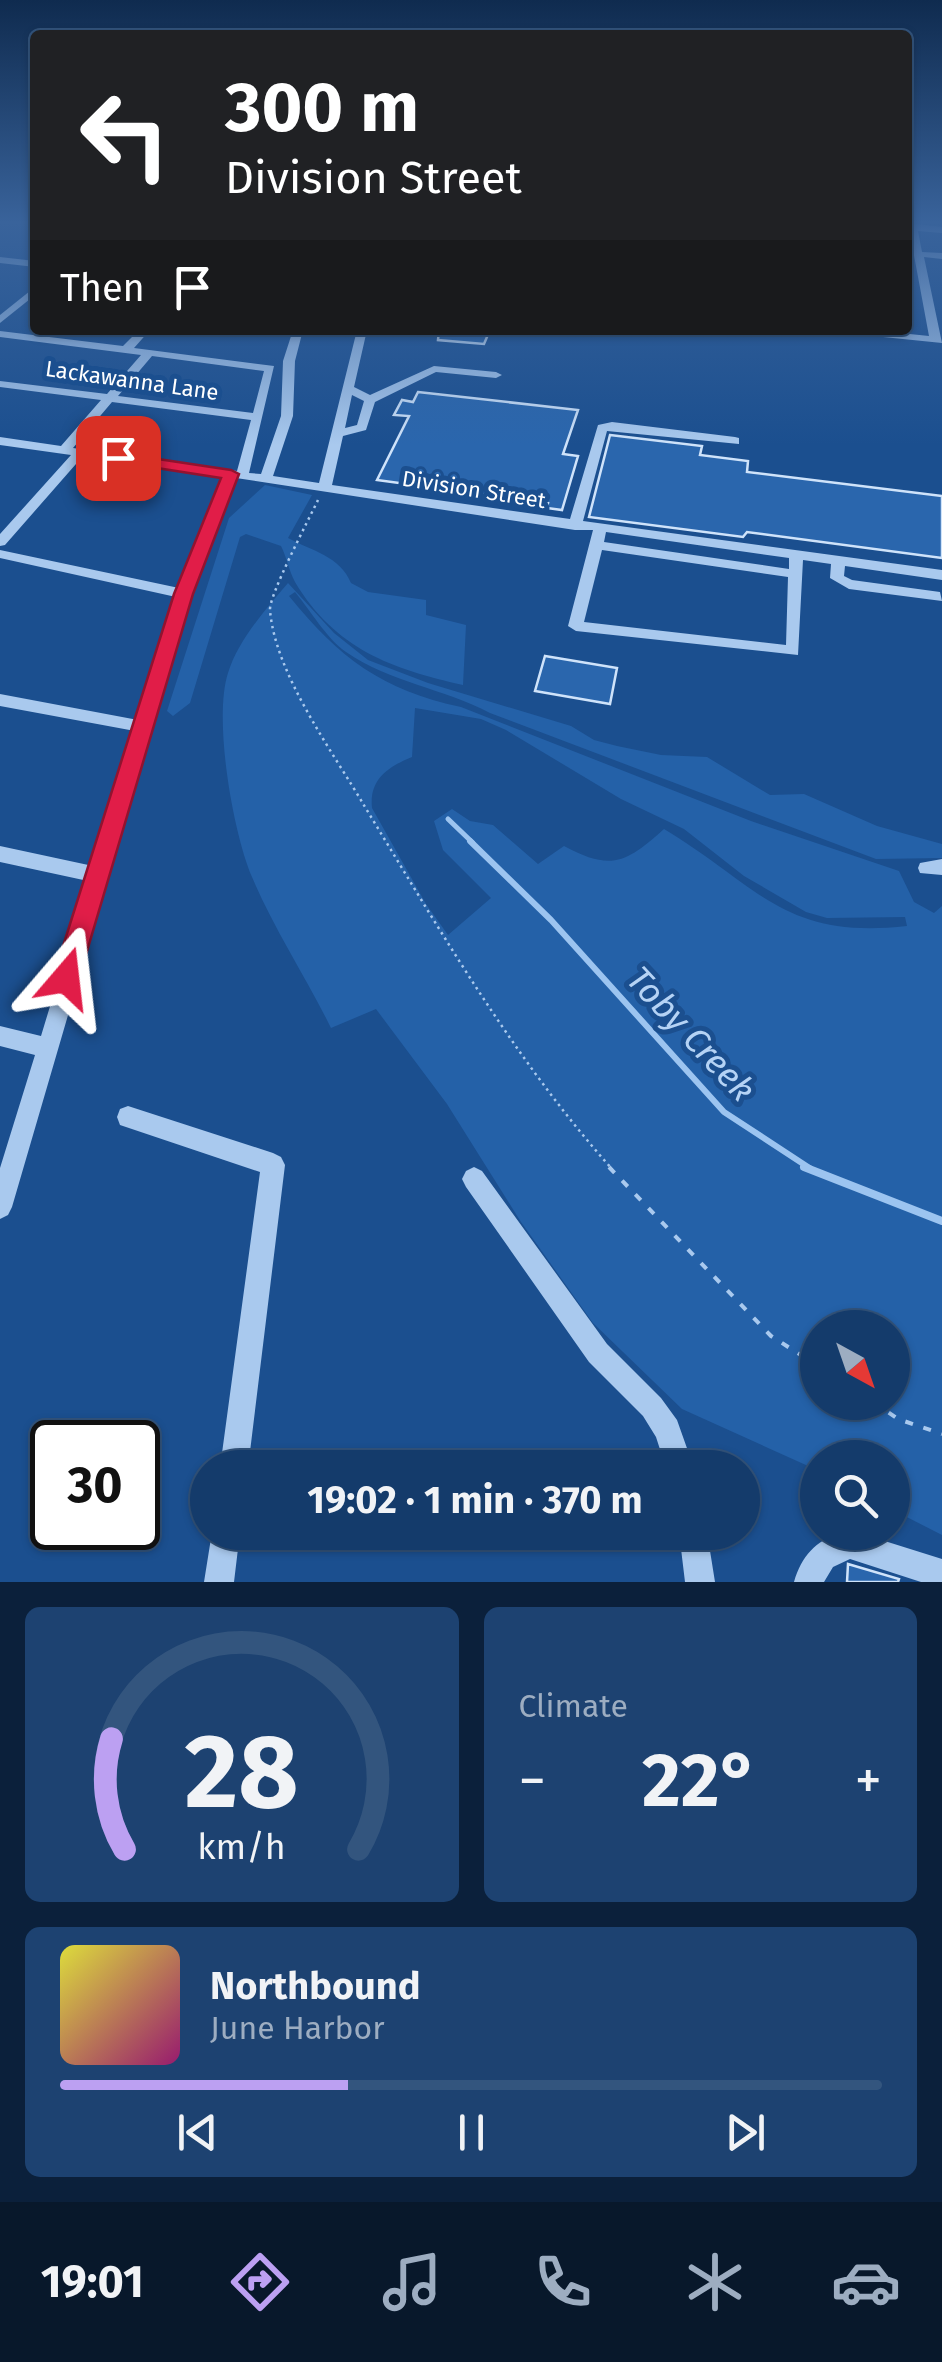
<!DOCTYPE html>
<html lang="en">
<head>
<meta charset="utf-8">
<style>
  :root { --surface:#143b6b; --page:#1d4271; --text:#f1f3f6; --muted:#9dadc1; --line:#33557e; --accent:#bca0f2 }
  body { margin:0; font-family:"Fira Sans",sans-serif; background:var(--page); color:var(--text); height:100vh; display:flex; flex-direction:column; font-size:38px; white-space:nowrap }
  * { box-sizing:border-box; margin:0 }
  p { font-size:32px; color:var(--muted) }
  .icon { flex:none; width:55px; height:55px; fill:none; stroke:currentColor; stroke-width:2; stroke-linecap:round; stroke-linejoin:round }
  .map { position:relative; height:1582px; overflow:hidden }
  .side { display:flex; flex-direction:column; gap:25px; padding:25px; background:#0b203b; flex:1 }
  .side>* { flex:none }
  .top-card { position:absolute; left:30px; top:30px; width:882px; height:305px; border-radius:10px; box-shadow:0 2px 8px #0004,0 0 0 2px var(--line); background:#202124; color:#fff; overflow:hidden }
  .needle { width:65px; rotate:140deg }
  .tools { position:absolute; left:800px; top:1310px; display:grid; gap:20px }
  .tools a { display:grid; place-items:center; width:110px; height:110px; border-radius:50%; background:var(--surface); box-shadow:0 2px 8px #0004,0 0 0 2px var(--line); font-size:50px }
  .speed { position:absolute; left:30px; top:1420px; display:flex; gap:20px; font-size:50px; font-weight:700; text-align:center }
  .speed>* { display:grid; place-content:center; width:130px; height:130px; border-radius:50%; background:var(--surface); box-shadow:0 2px 8px #0004,0 0 0 2px var(--line); line-height:1 }
  .speed .limit { border:5px solid #111; border-radius:15px; background:#fff; color:#111 }
  .pin { position:absolute; display:grid; place-items:center; width:85px; height:85px; color:#fff; margin:-42px; border-radius:20px; box-shadow:0 5px 15px #0006 }
  .me { position:absolute; width:110px; margin:-55px; rotate:17deg; stroke-linejoin:round; filter:drop-shadow(0 0 8px #0008) }
  .turn { display:flex; align-items:center; gap:35px; height:210px; padding:0 30px; font-size:45px }
  .turn .icon { width:130px; height:130px; stroke-width:2.5 }
  .turn b { display:block; font-size:70px; line-height:85px }
  .then { display:flex; align-items:center; height:95px; padding:0 30px; background:#0003; gap:20px; font-size:38px }
  .big { font-size:75px; font-weight:700; line-height:1.1 }
  .side .card { flex:1; display:flex; flex-direction:column; justify-content:center; gap:15px; min-width:0; padding:0 35px; border-radius:15px; background:var(--page) }
  .side .dial { align-items:center; gap:0 }
  .dial svg { height:260px; overflow:visible; fill:none; stroke:var(--line); stroke-width:7; stroke-linecap:round; text-anchor:middle }
  .dial text { fill:var(--text); stroke:none }
  .song { display:flex; align-items:center; gap:30px }
  .cover { width:120px; height:120px; border-radius:15px; background:linear-gradient(135deg,hsl(60 70% 55%),hsl(320 70% 35%)) }
  .played { height:10px; border-radius:5px; background:linear-gradient(90deg,var(--accent) 35%,var(--line) 35%) }
  .keys { display:flex; justify-content:space-around; direction:ltr }
  .heat { display:flex; justify-content:space-between; align-items:center; font-size:55px; direction:ltr }
  .side .tiles { flex:1; display:grid; gap:25px; grid-template-columns:1fr 1fr }
  .card:last-child { grid-column:span 2 }
  .trip { position:absolute; left:190px; top:1450px; width:570px; height:100px; border-radius:50px; background:var(--surface); box-shadow:0 2px 8px #0004,0 0 0 2px var(--line); font-weight:700; line-height:100px; text-align:center }
  .tabs { display:flex; height:160px; justify-content:space-around; align-items:center; background:#08182b; color:var(--muted) }
  .tabs .icon { width:70px; height:70px }
  .tabs .active { color:var(--accent) }
  .tabs b { font-size:45px; color:var(--text) }
  .map>svg:first-child { display:block }
  .green { fill:#2461a8; fill-rule:evenodd }
  .lines { fill:none; stroke-linecap:round; stroke-linejoin:round }
  .stream-far2 { stroke:#9cc4f0; stroke-width:5 }
  .stream-far1 { stroke:#9cc4f0; stroke-width:6 }
  .stream { stroke:#9cc4f0; stroke-width:8 }
  .building { fill:#2a66ad; stroke:#cfe3fa; stroke-width:2.5 }
  .path-far1 { stroke:#a9c9ee; stroke-width:2.5; stroke-dasharray:2.5 4; stroke-linecap:butt }
  .path { stroke:#a9c9ee; stroke-width:4; stroke-dasharray:8 11; stroke-linecap:butt }
  .minor { fill:#a9c9ee; fill-rule:evenodd }
  .route { fill:#e11d48; stroke:#92132f; stroke-width:2.5 }
  .labels { text-anchor:middle; stroke-width:10; stroke-linejoin:round; paint-order:stroke }
  .far-street-label { font-size:22px; fill:#fff; stroke:#1b4f8f }
  .near-water-label { font-size:35px; font-style:italic; fill:#b5d3f5; stroke:#1b4f8f }
</style>
</head>
<body>
<div class="map">
<svg width="942" height="1582" viewBox="0 0 942 1582">
  <rect width="100%" height="100%" fill="#1b4f8f"/>
  <!-- green -->
  <path class="green" d="M265,485L312,495L288,538C312,551 340,556 351,583L368,592L426,600V615L466,625L463,685C392,669 335,649 295,582C289,571 287,558 281,546L246,534L240,537L190,703L173,716L167,711L229,518Z
    M288,583L334,633L368,660L428,683L571,726L594,740L617,746L661,755L707,757L770,795L804,794L877,826L942,844V858L876,859L490,713C443,688 391,683 346,652C326,638 311,611 295,592L289,596C339,658 382,690 461,707L751,821L899,871L914,902L934,913L942,906V1535L893,1510L892,1458H818L817,1470L682,1409L593,1323L521,1222L447,1104L376,1009L331,1028C306,977 274,929 252,877C233,833 213,719 228,673C238,640 266,609 288,583ZM415,708L481,719L506,730L621,799L684,829L744,876L806,912L827,918L905,917L907,926C783,940 759,886 664,829C627,862 612,872 564,846L538,864L493,825L470,821L452,809L434,821L443,850L491,898L448,935L426,904L372,808C369,779 388,767 412,757ZM818,1328H892V1402H818Z"/>
  <g class="lines">
    <!-- stream-far2 -->
    <path class="stream-far2" d="M448,819L473,843"/>
    <!-- stream-far1 -->
    <path class="stream-far1" d="M470,841L551,920L724,1112L811,1169"/>
    <!-- stream -->
    <path class="stream" d="M804,1167L942,1221"/>
  </g>
  <!-- building -->
  <path class="building" d="M439,330H490L484,344L438,340Z
    M418,392L578,410L563,454L578,456L562,510L547,508L548,503L377,480L409,416L394,415L402,400L413,402Z
    M610,435L702,446L700,455L748,461L747,472L942,496V558L747,532L743,537L589,517Z
    M545,656L617,668L610,704L535,691Z
    M848,1564L899,1579L898,1582H847Z"/>
  <g class="lines">
    <!-- path-far1 -->
    <path class="path-far1" d="M318,500C309,519 269,595 270,610C275,674 333,752 365,807C441,932 514,1059 612,1169"/>
    <!-- path -->
    <path class="path" d="M609,1167L771,1336L818,1366
      M873,1402L898,1419L942,1434"/>
    <!-- minor -->
    <path class="minor" d="M908,223L942,227V233L918,231L922,252L942,253V259L924,257L942,343L834,332L833,330H871L929,336Z
      M0,257L35,261V267L0,263Z
      M35,287V295L0,323V315Z
      M139,330H150L134,348L274,366L249,473L261,474L281,416L283,361L293,330H303L295,361L293,416L273,476L319,483L357,330H367L354,387L370,395L434,366L496,372L502,375L496,378L436,372L375,402L366,430L343,436L332,485L570,519L598,425L612,422L735,437L739,438V444L607,431L583,521L942,570V580L845,566L844,576L852,580L940,592L942,601L849,589L830,578L831,564L803,560L798,655L576,631L568,626L593,530H575L236,478L191,594L12,1207L8,1215L0,1219V1168L35,1055L0,1046V1026L41,1036L88,881L0,862V846L93,866L135,731L0,706V694L138,720L176,597L0,558V550L179,588L224,477L83,456L5,545L0,546V534L71,455L0,445V437L61,446L101,400L0,387V381L107,394L141,355L0,337V331L123,346ZM152,356L264,371L253,413L118,396ZM352,395L364,401L357,425L345,428ZM112,402L251,420L237,471L73,448ZM606,532L789,558V569L604,542ZM602,550L788,577L786,645L584,622Z
      M942,859V875L920,873L918,868L920,863Z
      M128,1106L273,1153L281,1157L285,1165L248,1468H220L260,1172L120,1125L117,1117L120,1109Z
      M474,1167L482,1171L607,1344L661,1398L677,1420L694,1468H666L656,1437L643,1416L589,1362L466,1187L462,1179L466,1171Z
      M212,1532H240L234,1582H204Z
      M679,1532H707L715,1582H685Z
      M841,1532H856L942,1559V1582H921L850,1559L833,1567L824,1582H794C802,1555 815,1542 841,1532Z"/>
  </g>
  <!-- sky -->
  <linearGradient id="sky" x2="0" y2="1"><stop stop-color="#0f2b4f"/><stop offset="0.5" stop-color="#39639b"/><stop offset="1" stop-color="#39639b" stop-opacity="0"/></linearGradient>
  <rect width="942" height="445" fill="url(#sky)"/>
  <!-- route -->
  <path class="route" d="M118,453L231,470L239,474L193,594L79,978L75,987L66,990L57,987L53,978L174,594L221,478L112,461L110,458Z"/>
  <g class="labels">
    <!-- far-street labels -->
    <g class="far-street-label">
      <text transform="translate(132 380) rotate(8)" y="8">Lackawanna Lane</text>
      <text transform="translate(474 489) rotate(9)" y="8">Division Street</text>
    </g>
    <!-- near-water labels -->
    <g class="near-water-label">
      <text transform="translate(691 1034) rotate(47)" y="12">Toby Creek</text>
    </g>
  </g>
</svg>
<div class="tools">
<a><svg class="needle" viewBox="-14 -14 28 28"><path d="M0-13l5 13h-10z" fill="#e53935"/><path d="M0 13l5-13h-10z" fill="#9dadc1"/></svg></a>
<a><svg class="icon" aria-label="search" viewBox="0 0 24 24"><circle cx="10" cy="10" r="6"/><path d="M15 15l6 6"/></svg></a>
</div>
<div class="speed"><div class="limit">30</div></div>
<div class="pin" style="left:118px;top:458px;background:#d93025"><svg class="icon" aria-label="arrive" viewBox="0 0 24 24"><path d="M6 21V4h12l-3 4 3 4H6"/></svg></div>
<svg class="me" style="left:66px;top:978px" viewBox="-20 -20 40 40"><path d="M0-17L14 15 0 8-14 15z" fill="#e11d48" stroke="#fff" stroke-width="4"/></svg>
<div class="trip">19:02 · 1 min · 370 m</div>
<div class="top-card">
<div class="turn"><svg class="icon" aria-label="left" viewBox="0 0 24 24"><path d="M17 20v-9H6M10 6l-5 5 5 5"/></svg><div><b>300 m</b>Division Street</div></div>
<div class="then">Then<svg class="icon" aria-label="arrive" viewBox="0 0 24 24"><path d="M6 21V4h12l-3 4 3 4H6"/></svg></div>
</div>
</div>
<section class="side">
<div class="tiles">
<div class="card dial"><svg viewBox="0 0 100 80">
<path d="M14 69A42 42 0 1 1 86 69"/>
<path d="M14 69A42 42 0 0 1 10 35" stroke="#bca0f2"/>
<text x="50" y="56" font-size="32" font-weight="700">28</text>
<text x="50" y="72" font-size="11">km/h</text>
</svg></div>
<div class="card"><p>Climate</p>
<div class="heat"><a>−</a><b class="big">22°</b><a>+</a></div>
</div>
<div class="card">
<div class="song"><i class="cover"></i><div><b>Northbound</b><p>June Harbor</p></div></div>
<div class="played"></div>
<div class="keys"><svg class="icon" aria-label="previous" viewBox="0 0 24 24"><path d="M18 5L8 12l10 7zM5 5v14"/></svg><svg class="icon" aria-label="pause" viewBox="0 0 24 24"><path d="M8 5v14M16 5v14"/></svg><svg class="icon" aria-label="next" viewBox="0 0 24 24"><path d="M6 5l10 7-10 7zM19 5v14"/></svg></div>
</div>
</div>
</section>
<nav class="tabs">
<b>19:01</b>
<svg class="icon active" aria-label="directions" viewBox="0 0 24 24"><path d="M12 3l9 9-9 9-9-9zM9 14v-3h6M13 9l2 2-2 2"/></svg>
<svg class="icon" aria-label="music" viewBox="0 0 24 24"><path d="M9 18V5l10-2v13"/><circle cx="6" cy="18" r="3"/><circle cx="16" cy="16" r="3"/></svg>
<svg class="icon" aria-label="phone" viewBox="0 0 24 24"><path d="M5 4h4l2 5-3 2q2 4 5 5l2-3 5 2v4C11 20 4 13 5 4z"/></svg>
<svg class="icon" aria-label="climate" viewBox="0 0 24 24"><path d="M12 3v18M4 7l16 10M4 17L20 7"/></svg>
<svg class="icon" aria-label="car" viewBox="0 0 24 24"><path d="M5 17H2v-5l4-1 3-4h7l3 4 3 1v5h-3M9 17h6M6 11h13"/><circle cx="7" cy="17" r="2"/><circle cx="17" cy="17" r="2"/></svg>
</nav>
</body>
</html>
